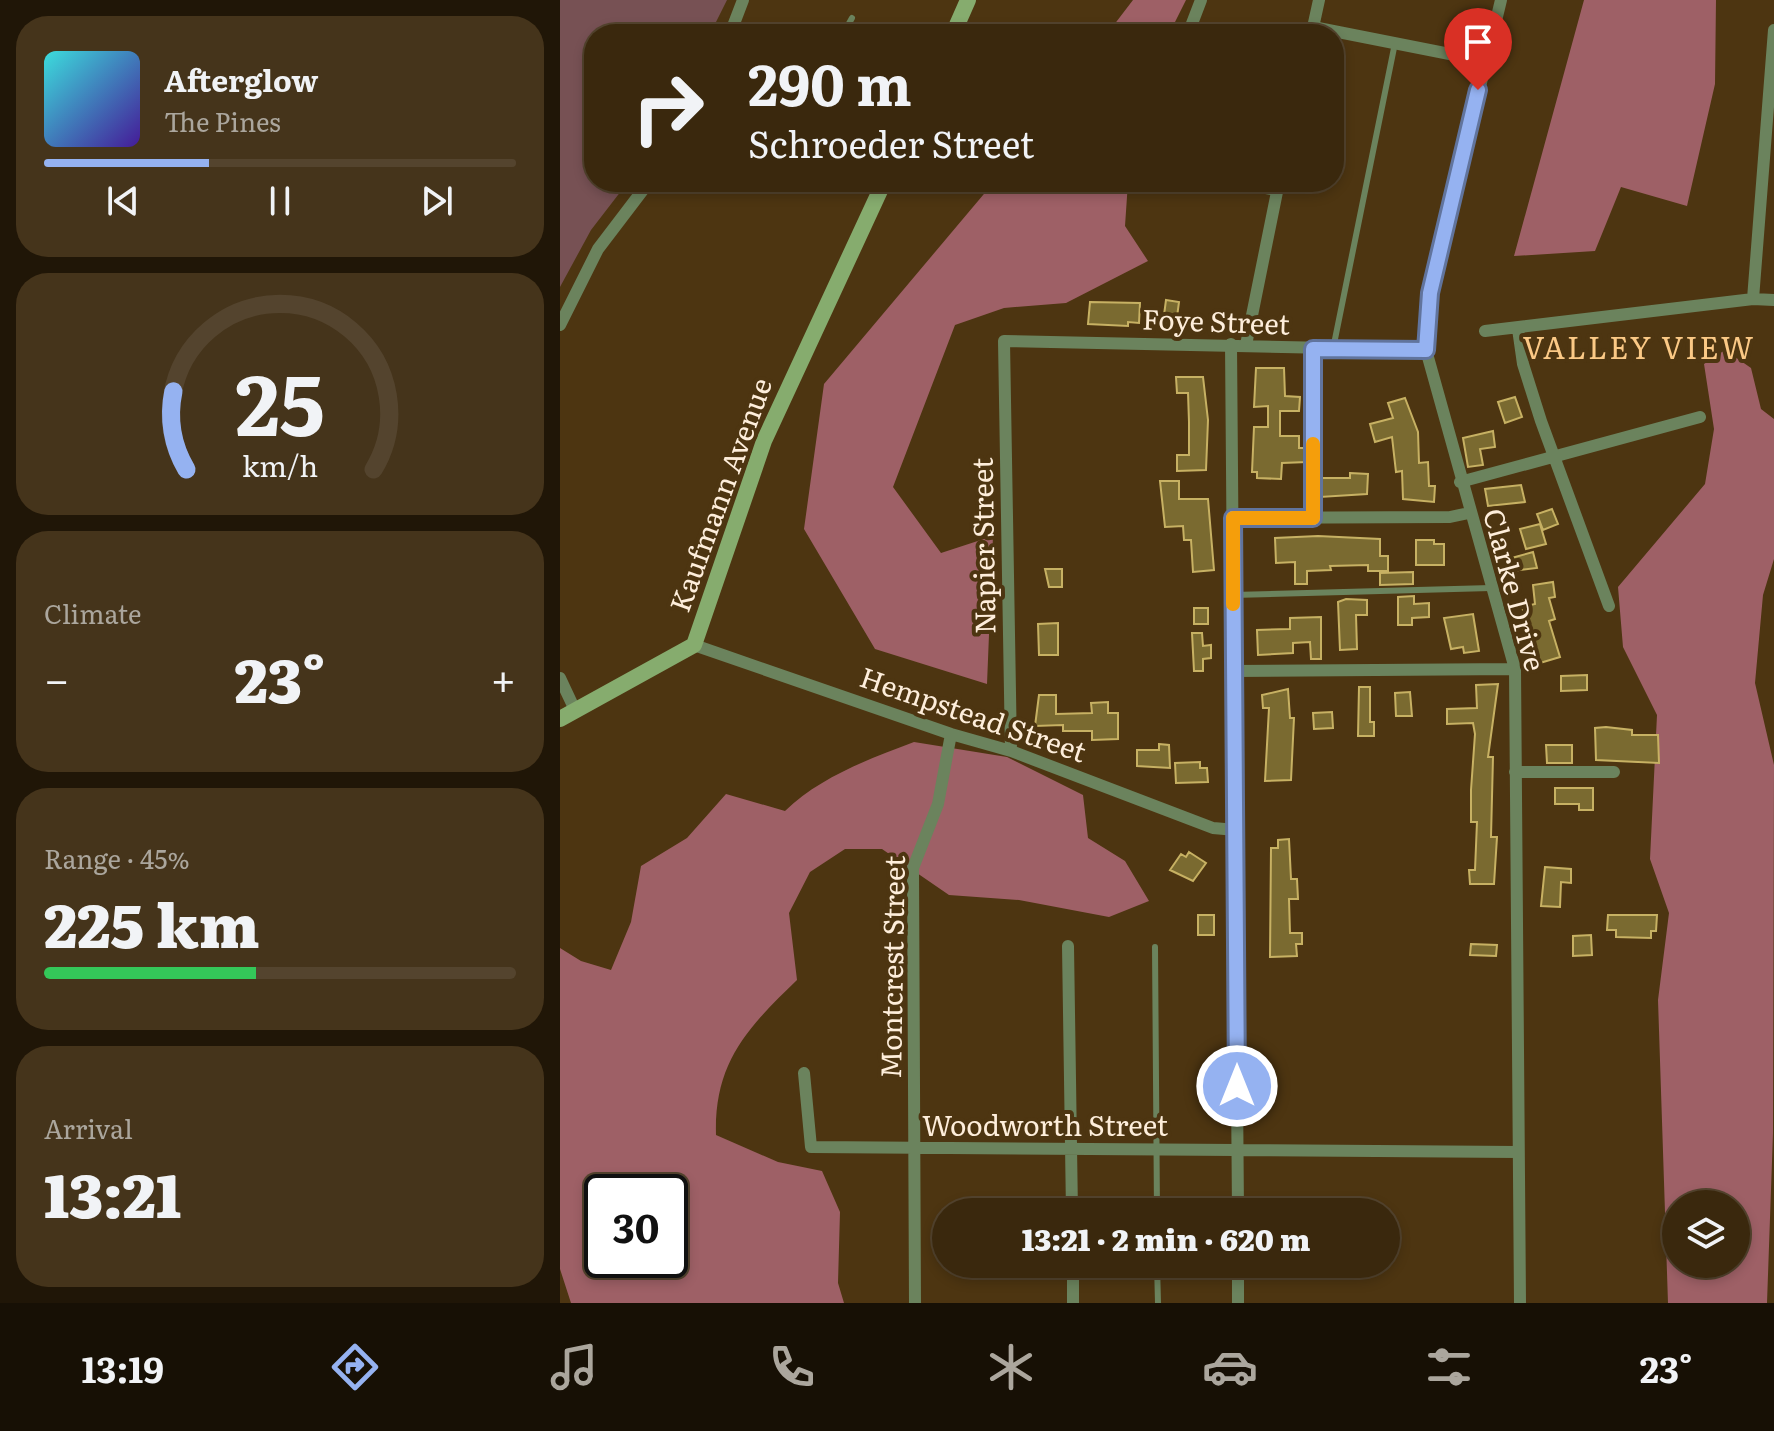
<!DOCTYPE html>
<html lang="en">
<head>
<meta charset="utf-8">
<style>
  :root { --surface:#3a280d; --page:#45341b; --text:#f1f3f6; --muted:#aba69d; --line:#54442e; --accent:#95b2f1 }
  body { margin:0; font-family:Literata,serif; background:var(--page); color:var(--text); height:100vh; display:flex; flex-direction:column; font-size:30px; white-space:nowrap }
  * { box-sizing:border-box; margin:0 }
  p { font-size:26px; color:var(--muted) }
  .icon { flex:none; width:44px; height:44px; fill:none; stroke:currentColor; stroke-width:2; stroke-linecap:round; stroke-linejoin:round }
  .map { position:relative; flex:1; overflow:hidden }
  .panel { display:flex; flex-direction:column; gap:16px; padding:16px; background:#201607; width:560px }
  .panel>* { flex:none }
  .banner { position:absolute; left:24px; top:24px; width:760px; height:168px; border-radius:32px; box-shadow:0 4px 12px #0003,0 0 0 2px var(--line); background:#3a280d; color:var(--text); overflow:hidden }
  .controls { position:absolute; left:1102px; top:1190px; display:grid; gap:16px }
  .controls a { display:grid; place-items:center; width:88px; height:88px; border-radius:50%; background:var(--surface); box-shadow:0 4px 12px #0003,0 0 0 2px var(--line); font-size:40px }
  .speed { position:absolute; left:24px; top:1174px; display:flex; gap:16px; font-size:40px; font-weight:700; text-align:center }
  .speed>* { display:grid; place-content:center; width:104px; height:104px; border-radius:50%; background:var(--surface); box-shadow:0 4px 12px #0003,0 0 0 2px var(--line); line-height:1 }
  .speed .limit { border:4px solid #111; border-radius:12px; background:#fff; color:#111 }
  .pin { position:absolute; display:grid; place-items:center; width:68px; height:68px; color:#fff; margin:-82px -34px; border-radius:50% 50% 50% 0; rotate:-45deg; box-shadow:0 0 8px #0007 }
  .pin .icon { rotate:45deg }
  .me { position:absolute; width:88px; margin:-44px; rotate:0deg; stroke-linejoin:round; filter:drop-shadow(0 0 6px #0008) }
  .turn { display:flex; align-items:center; gap:28px; height:168px; padding:0 32px; font-size:36px }
  .turn .icon { width:104px; height:104px; stroke-width:2.5 }
  .turn b { display:block; font-size:56px; line-height:68px }
  .big { font-size:60px; font-weight:800; line-height:1.1 }
  .panel .widget { flex:1; display:flex; flex-direction:column; justify-content:center; gap:12px; min-width:0; padding:0 28px; border-radius:32px; background:var(--page) }
  .panel .dial { align-items:center; gap:0 }
  .dial svg { height:208px; overflow:visible; fill:none; stroke:var(--line); stroke-width:7; stroke-linecap:round; text-anchor:middle }
  .dial text { fill:var(--text); stroke:none }
  .song { display:flex; align-items:center; gap:24px }
  .cover { width:96px; height:96px; border-radius:12px; background:linear-gradient(135deg,hsl(180 70% 55%),hsl(260 70% 35%)) }
  .played { height:8px; border-radius:4px; background:linear-gradient(90deg,var(--accent) 35%,var(--line) 35%) }
  .keys { display:flex; justify-content:space-around; direction:ltr }
  .heat { display:flex; justify-content:space-between; align-items:center; font-size:44px; direction:ltr }
  .charge { height:12px; border-radius:6px; background:linear-gradient(90deg,#34c759 45%,var(--line) 0) }
  .trip { position:absolute; left:372px; top:1198px; width:468px; height:80px; border-radius:40px; background:var(--surface); box-shadow:0 4px 12px #0003,0 0 0 2px var(--line); font-weight:800; line-height:80px; text-align:center }
  .tab-bar { display:flex; height:128px; justify-content:space-around; align-items:center; background:#171005; color:var(--muted) }
  .tab-bar .icon { width:56px; height:56px }
  .tab-bar .active { color:var(--accent) }
  .tab-bar b { font-size:36px; color:var(--text) }
  main { display:flex; flex:1; min-height:0 }
  .map>svg:first-child { display:block }
  .green { fill:#775154 }
  .forest { fill:#9e6066; fill-rule:evenodd }
  .building { fill:#7a6a30; stroke:#c7b163; stroke-width:2 }
  .lines { fill:none; stroke-linecap:round; stroke-linejoin:round }
  .lane { stroke:#6b835d; stroke-width:6 }
  .street { stroke:#6b835d; stroke-width:12 }
  .secondary { stroke:#86ac6e; stroke-width:16 }
  .route-casing { stroke:#61749d; stroke-width:20 }
  .route { stroke:#95b2f1; stroke-width:14 }
  .slow { stroke:#f59e0b; stroke-width:14 }
  .labels { text-anchor:middle; stroke-width:8; stroke-linejoin:round; paint-order:stroke }
  .street-label { font-size:28px; fill:#feeedb; stroke:#4d3511 }
  .neighbourhood-label { font-size:30px; letter-spacing:2px; fill:#fbc986; stroke:#4d3511 }
</style>
</head>
<body>
<main>
<section class="panel">
<div class="widget">
<div class="song"><i class="cover"></i><div><b>Afterglow</b><p>The Pines</p></div></div>
<div class="played"></div>
<div class="keys"><svg class="icon" aria-label="previous" viewBox="0 0 24 24"><path d="M18 5L8 12l10 7zM5 5v14"/></svg><svg class="icon" aria-label="pause" viewBox="0 0 24 24"><path d="M8 5v14M16 5v14"/></svg><svg class="icon" aria-label="next" viewBox="0 0 24 24"><path d="M6 5l10 7-10 7zM19 5v14"/></svg></div>
</div>
<div class="widget dial"><svg viewBox="0 0 100 80">
<path d="M14 69A42 42 0 1 1 86 69"/>
<path d="M14 69A42 42 0 0 1 9 39" stroke="#95b2f1"/>
<text x="50" y="56" font-size="32" font-weight="700">25</text>
<text x="50" y="72" font-size="11">km/h</text>
</svg></div>
<div class="widget"><p>Climate</p>
<div class="heat"><a>−</a><b class="big">23°</b><a>+</a></div>
</div>
<div class="widget"><p>Range · 45%</p><b class="big">225 km</b><div class="charge"></div></div>
<div class="widget"><p>Arrival</p><b class="big">13:21</b></div>
</section>
<div class="map">
<svg width="1214" height="1303" viewBox="0 0 1214 1303">
  <rect width="100%" height="100%" fill="#4d3511"/>
  <!-- green -->
  <path class="green" d="M0,0H167L150,34H34V182H68L31,230L0,287Z"/>
  <!-- forest -->
  <path class="forest" d="M573,0H626L609,34H547Z
    M1024,0H1156L1155,84L1127,206L1061,187L1035,251L954,256Z
    M434,182H568L565,226L588,261L506,303L444,308L395,325L333,487L381,553L433,536L427,684L315,649L244,529L264,384Z
    M1165,350L1191,368L1201,409L1214,419V559L1203,595L1195,683L1214,765L1213,1133L1207,1303H1108L1098,1000L1109,913L1090,859L1097,715L1063,647L1058,587L1145,484L1154,429L1144,364ZM1116,1204H1176V1264H1116Z
    M354,742L447,757L523,795L528,838L565,861L589,901L549,917L459,900L389,895L322,849H285L250,872L229,913L237,980C187,1028 154,1063 156,1135L218,1162L262,1171L280,1212L278,1283L284,1303H11L0,1269V948L21,961L51,970L71,922L81,866L127,838L166,794L225,811C260,777 309,759 354,742ZM42,1192H110V1260H42Z"/>
  <!-- building -->
  <path class="building" d="M606,300L619,302L615,332L602,330Z
    M530,302L580,303L579,323L568,322V326L528,324Z
    M696,368H724L725,396L740,397L739,411H720V436H739V448H747V462L722,463L721,479L697,478V472H692L694,427H708V406L694,407Z
    M616,377H643L648,420L646,470L617,471V455H629V422L628,393H617Z
    M955,397L962,417L945,423L938,402Z
    M845,398L858,432L859,463L868,462L869,486H875L874,502L843,499L842,471L836,472L832,437L815,442L810,424L833,418L828,403Z
    M933,431L935,447L920,449L923,465L908,467L903,438Z
    M790,473L808,474L807,494L760,497V478H790Z
    M600,481H619V499H648L654,570L633,572L631,540H624L623,526L605,527Z
    M961,485L965,502L928,506L925,489Z
    M992,509L998,524L983,530L977,514Z
    M980,524L986,544L966,549L960,529Z
    M758,536L820,539V556H828V571H808V565L770,566L771,570L747,571V584H735V562L716,563L715,538Z
    M856,540H874V544H884V565H856Z
    M973,552L977,568L952,571L948,559Z
    M485,569H502V587H489Z
    M853,572V584L820,585V573Z
    M993,582L995,597L989,598L995,619L989,621L1000,657L980,663L962,607L975,604L973,585Z
    M854,596V604L869,603V617L852,618V625H838V597Z
    M786,599L807,600V615H796L797,649L780,650L778,602Z
    M634,608H648V624H634Z
    M913,614L919,651L904,653L903,647L891,649L884,618Z
    M761,617V659H751L750,642L733,643V653L698,655L697,630L730,629V618Z
    M498,623V655H479L478,624Z
    M632,633H642L643,646L651,645V658L643,659V671H634Z
    M1027,675V690L1001,691V676Z
    M938,684L928,757H933L931,837H937L934,884H910L909,870H915L917,822H911V790L915,734L913,723L887,724V709L917,708L916,685Z
    M799,687H810V722H814V736H798Z
    M728,689L730,718H734L731,780L705,781L709,708H703L702,695Z
    M850,692L852,716H836L835,693Z
    M479,695H496V714L532,713L531,703L548,702V713H558V739L532,740V731H503V725L475,726Z
    M772,712L773,728L754,729L753,713Z
    M1046,727L1072,730V735H1098L1099,763L1036,760L1035,728Z
    M599,744L609,745L610,768L577,766V750H599Z
    M986,745H1012V763H987Z
    M640,762V768H647L648,782L616,783L615,763Z
    M995,788H1033V810H1019V804H995Z
    M729,839L731,879H737L738,899H729L730,933H742V944H736L737,956L710,957L711,848H718V840Z
    M629,852L646,863L633,881L610,870L621,854L626,857Z
    M985,867L1011,869V883L1001,882L1000,907L981,906Z
    M638,915H654V935H638Z
    M1048,915H1097L1096,931H1091V938L1056,937V930H1047Z
    M1031,935L1032,955L1013,956V936Z
    M911,944L937,945L936,956L910,955Z"/>
  <g class="lines">
    <!-- lane -->
    <path class="lane" d="M283,34L292,18
      M773,349L835,43
      M753,518V349
      M673,595L931,588
      M595,947L597,1212
      M597,1264L598,1303"/>
    <!-- street -->
    <path class="street" d="M941,0L870,293L866,350L955,669L960,1303
      M753,27L925,61
      M752,32L759,0
      M170,34L183,0
      M628,34L641,0
      M673,182L717,190
      M1193,299L1214,30
      M0,325L38,249L89,182
      M958,329L963,364L981,421L1049,606
      M925,331L1193,299L1214,300
      M671,344L678,1212
      M686,345L719,182
      M900,482L1140,417
      M673,518L890,517L909,513
      M134,645L391,734L451,751L653,828L676,830
      M673,671L955,669
      M0,678L15,710
      M451,751L444,341L866,350
      M955,772H1054
      M508,946L512,1212
      M244,1073L251,1147L958,1152
      M513,1264V1303
      M678,1264V1303
      M355,1303L353,868L378,804L391,734"/>
    <!-- secondary -->
    <path class="secondary" d="M393,34L408,0
      M0,719L134,645L204,441L324,182"/>
  </g>
  <g class="lines">
    <defs>
      <path id="route" d="M677,1086L673,518H753V349L866,350L870,293L918,90"/>
    </defs>
    <!-- route casing -->
    <use href="#route" class="route-casing"/>
    <!-- route -->
    <use href="#route" class="route"/>
    <!-- slow -->
    <path class="slow" d="M673,604V518H753V444"/>
  </g>
  <g class="labels">
    <!-- street labels -->
    <g class="street-label">
      <text transform="translate(656 322) rotate(2)" y="10">Foye Street</text>
      <text transform="translate(161 495) rotate(-70)" y="10">Kaufmann Avenue</text>
      <text transform="translate(424 546) rotate(-91)" y="10">Napier Street</text>
      <text transform="translate(954 590) rotate(75)" y="10">Clarke Drive</text>
      <text transform="translate(413 715) rotate(19)" y="10">Hempstead Street</text>
      <text transform="translate(333 967) rotate(-89)" y="10">Montcrest Street</text>
      <text x="485" y="1136">Woodworth Street</text>
    </g>
    <!-- neighbourhood labels -->
    <g class="neighbourhood-label">
      <text x="1079" y="359">VALLEY VIEW</text>
    </g>
  </g>
</svg>
<div class="controls">
<a><svg class="icon" aria-label="layers" viewBox="0 0 24 24"><path d="M12 4l9 5-9 5-9-5zM3 14l9 5 9-5"/></svg></a>
</div>
<div class="speed"><div class="limit">30</div></div>
<div class="pin" style="left:918px;top:90px;background:#d93025"><svg class="icon" aria-label="arrive" viewBox="0 0 24 24"><path d="M6 21V4h12l-3 4 3 4H6"/></svg></div>
<svg class="me" style="left:677px;top:1086px" viewBox="-20 -20 40 40"><circle r="17" fill="#95b2f1" stroke="#fff" stroke-width="3"/><path d="M0-11L8 9 0 5-8 9z" fill="#fff"/></svg>
<div class="trip">13:21 · 2 min · 620 m</div>
<div class="banner">
<div class="turn"><svg class="icon" aria-label="right" viewBox="0 0 24 24"><path d="M7 20v-9h11M14 6l5 5-5 5"/></svg><div><b>290 m</b>Schroeder Street</div></div>
</div>
</div>
</main>
<nav class="tab-bar">
<b>13:19</b>
<svg class="icon active" aria-label="directions" viewBox="0 0 24 24"><path d="M12 3l9 9-9 9-9-9zM9 14v-3h6M13 9l2 2-2 2"/></svg>
<svg class="icon" aria-label="music" viewBox="0 0 24 24"><path d="M9 18V5l10-2v13"/><circle cx="6" cy="18" r="3"/><circle cx="16" cy="16" r="3"/></svg>
<svg class="icon" aria-label="phone" viewBox="0 0 24 24"><path d="M5 4h4l2 5-3 2q2 4 5 5l2-3 5 2v4C11 20 4 13 5 4z"/></svg>
<svg class="icon" aria-label="climate" viewBox="0 0 24 24"><path d="M12 3v18M4 7l16 10M4 17L20 7"/></svg>
<svg class="icon" aria-label="car" viewBox="0 0 24 24"><path d="M5 17H2v-5l4-1 3-4h7l3 4 3 1v5h-3M9 17h6M6 11h13"/><circle cx="7" cy="17" r="2"/><circle cx="17" cy="17" r="2"/></svg>
<svg class="icon" aria-label="filters" viewBox="0 0 24 24"><path d="M4 7h16M4 17h16"/><circle cx="9" cy="7" r="2"/><circle cx="15" cy="17" r="2"/></svg>
<b>23°</b>
</nav>
</body>
</html>
